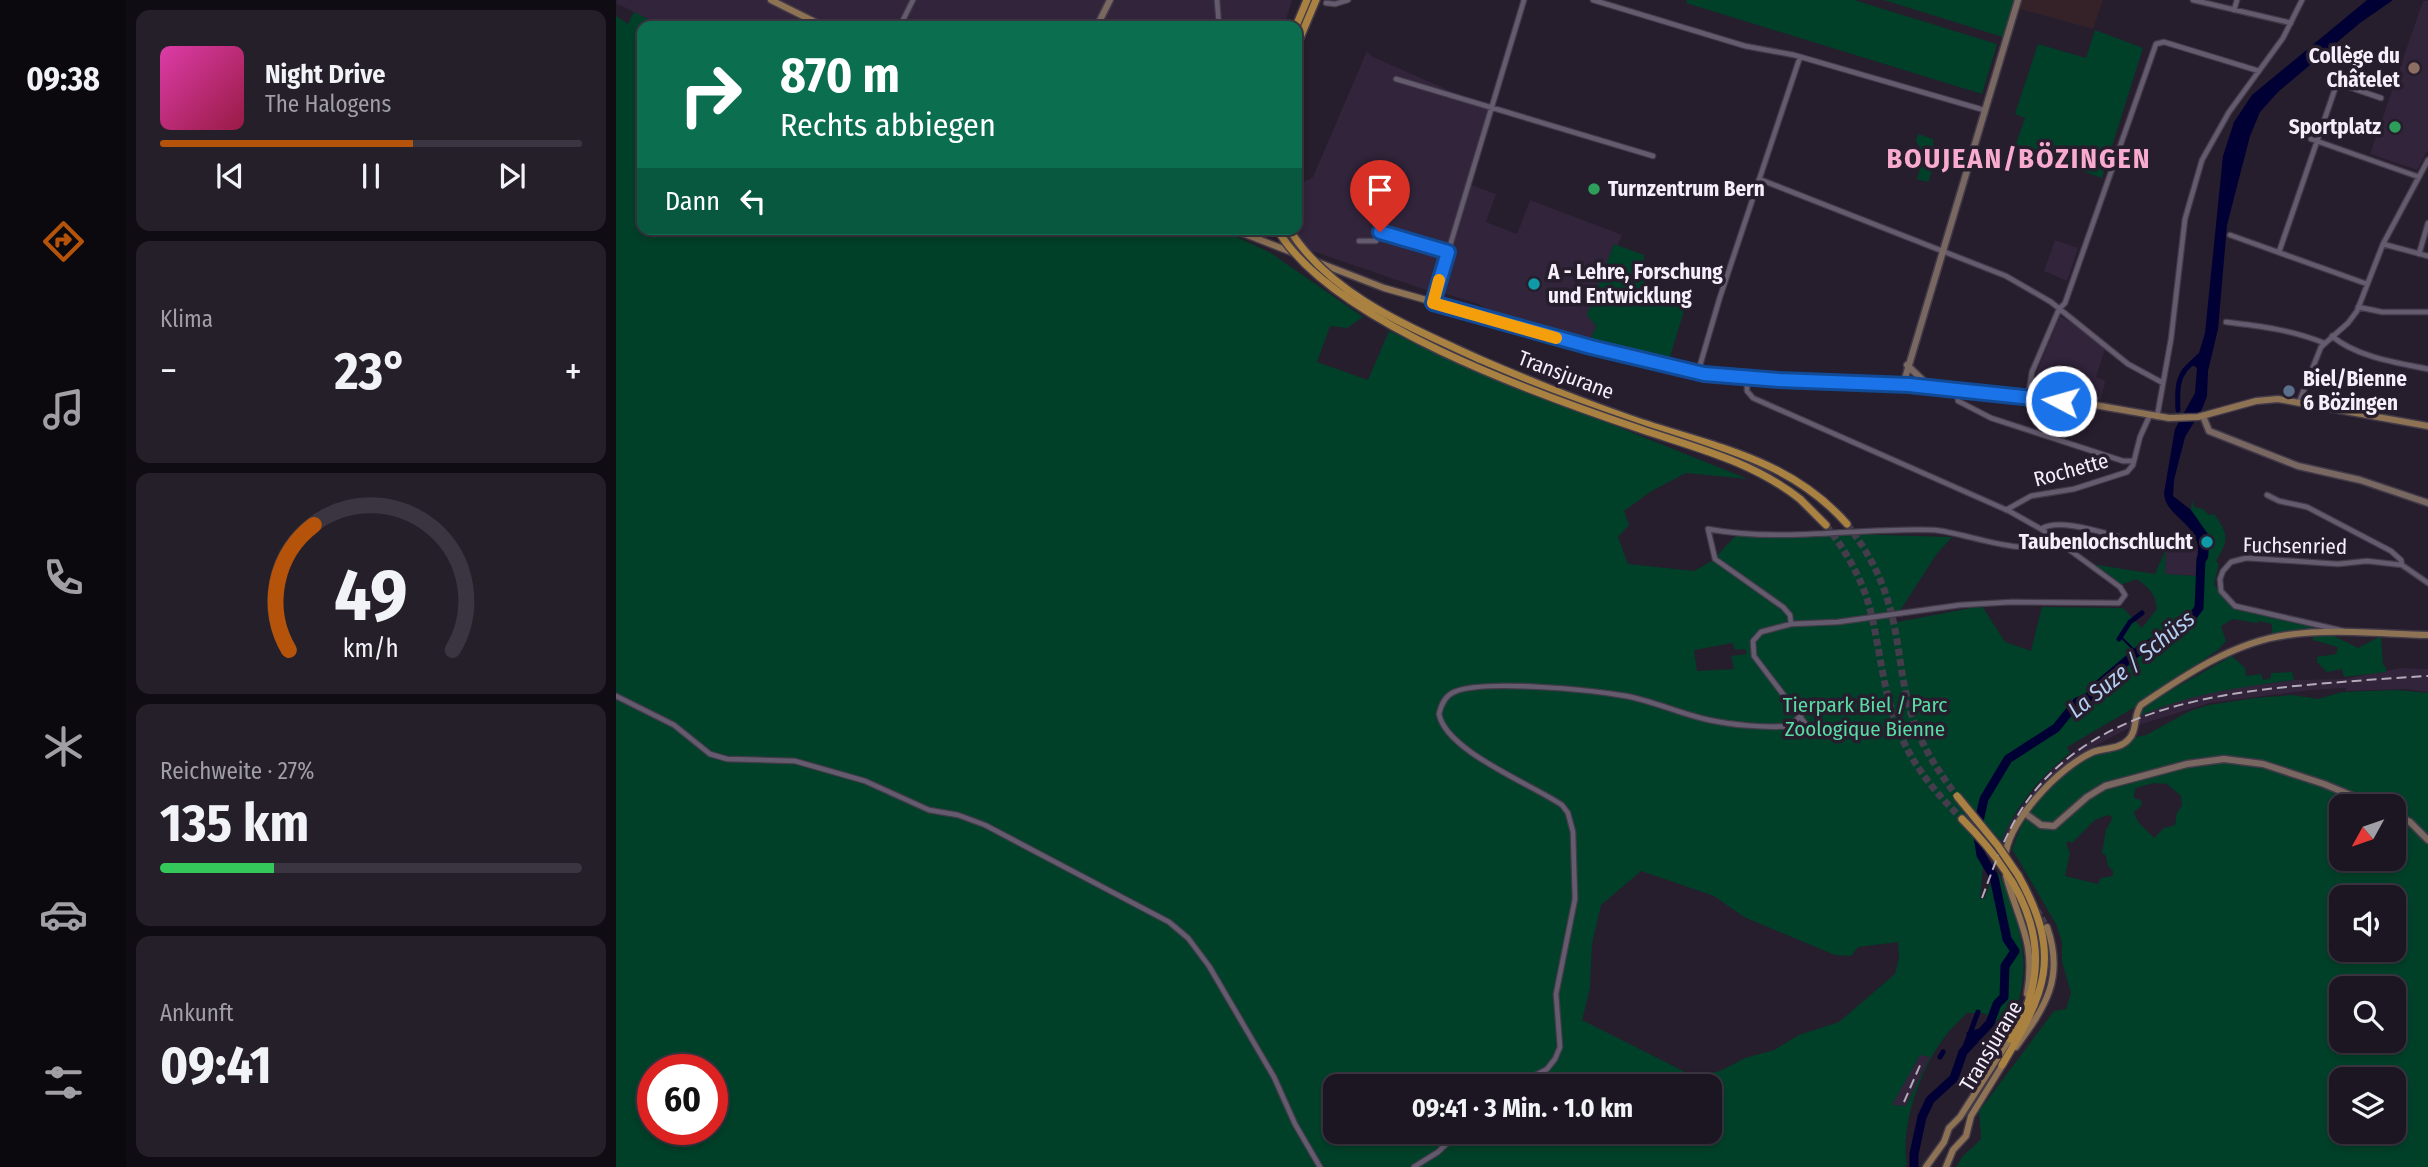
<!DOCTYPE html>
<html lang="de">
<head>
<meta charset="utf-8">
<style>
  :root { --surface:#1c1622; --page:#251f2a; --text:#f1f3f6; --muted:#a09fa5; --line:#3a3540; --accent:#b45309 }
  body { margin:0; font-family:"Fira Sans Condensed",sans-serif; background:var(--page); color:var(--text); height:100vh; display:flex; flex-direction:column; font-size:26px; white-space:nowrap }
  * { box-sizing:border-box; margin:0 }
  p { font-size:23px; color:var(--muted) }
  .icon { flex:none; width:38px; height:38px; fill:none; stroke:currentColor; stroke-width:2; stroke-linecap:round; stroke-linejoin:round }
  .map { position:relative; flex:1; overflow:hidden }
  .side { display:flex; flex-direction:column; gap:10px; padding:10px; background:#0f0c13; width:490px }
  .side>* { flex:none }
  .banner { position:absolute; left:21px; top:21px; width:665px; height:214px; border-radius:14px; box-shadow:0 4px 10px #0003,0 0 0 2px var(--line); background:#0b6e4f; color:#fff; overflow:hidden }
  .needle { width:46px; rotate:230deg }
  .controls { position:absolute; left:1713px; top:794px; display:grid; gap:14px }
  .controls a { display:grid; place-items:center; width:77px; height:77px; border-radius:14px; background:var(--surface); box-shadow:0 4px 10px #0003,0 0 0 2px var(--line); font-size:35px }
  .speed { position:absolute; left:21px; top:1054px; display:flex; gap:14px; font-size:35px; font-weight:700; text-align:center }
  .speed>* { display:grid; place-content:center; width:91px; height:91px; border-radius:50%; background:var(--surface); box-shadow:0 4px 10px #0003,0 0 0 2px var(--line); line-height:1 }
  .speed .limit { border:10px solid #d22; background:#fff; color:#111 }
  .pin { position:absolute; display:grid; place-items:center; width:60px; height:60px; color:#fff; margin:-72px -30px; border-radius:50% 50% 50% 0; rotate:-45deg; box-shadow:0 0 7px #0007 }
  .pin .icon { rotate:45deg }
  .me { position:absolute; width:77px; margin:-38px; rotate:276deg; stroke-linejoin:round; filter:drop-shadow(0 0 5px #0008) }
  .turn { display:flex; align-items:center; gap:24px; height:147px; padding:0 28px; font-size:32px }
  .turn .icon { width:91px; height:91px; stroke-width:2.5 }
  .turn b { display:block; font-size:49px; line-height:60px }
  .then { display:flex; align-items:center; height:66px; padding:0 28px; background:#0003; gap:14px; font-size:26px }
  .big { font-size:52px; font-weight:700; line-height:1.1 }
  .side .widget { flex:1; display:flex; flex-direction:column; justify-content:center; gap:10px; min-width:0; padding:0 24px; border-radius:14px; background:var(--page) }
  .side .dial { align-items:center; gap:0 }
  .dial svg { height:182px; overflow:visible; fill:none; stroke:var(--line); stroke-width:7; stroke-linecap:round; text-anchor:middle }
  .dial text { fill:var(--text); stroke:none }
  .song { display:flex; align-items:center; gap:21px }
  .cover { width:84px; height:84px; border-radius:10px; background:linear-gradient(135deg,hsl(320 70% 55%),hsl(340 70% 35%)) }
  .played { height:7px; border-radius:4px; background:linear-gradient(90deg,var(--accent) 60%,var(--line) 60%) }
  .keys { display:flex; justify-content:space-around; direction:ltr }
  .heat { display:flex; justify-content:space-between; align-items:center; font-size:38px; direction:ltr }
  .charge { height:10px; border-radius:5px; background:linear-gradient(90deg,#34c759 27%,var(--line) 0) }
  .trip { position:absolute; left:707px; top:1074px; width:399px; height:70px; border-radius:14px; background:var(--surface); box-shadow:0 4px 10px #0003,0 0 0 2px var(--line); font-weight:700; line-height:70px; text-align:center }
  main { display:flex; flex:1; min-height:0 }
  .tabs { display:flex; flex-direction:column; width:126px; justify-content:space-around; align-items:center; background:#0b090e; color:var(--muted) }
  .tabs .icon { width:49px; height:49px }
  .tabs .active { color:var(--accent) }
  .tabs b { font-size:32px; color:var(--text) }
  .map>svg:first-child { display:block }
  .commercial { fill:#352228 }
  .built { fill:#31243b }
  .green { fill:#004029; fill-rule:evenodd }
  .water { fill:#000034 }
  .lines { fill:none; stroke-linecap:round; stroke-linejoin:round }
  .stream { stroke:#000034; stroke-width:2 }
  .canal { stroke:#000034; stroke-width:5 }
  .river { stroke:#000034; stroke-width:9 }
  .primary-tunnel { stroke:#453c4c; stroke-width:6; stroke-dasharray:6 3; stroke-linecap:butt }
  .highway-tunnel { stroke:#453c4c; stroke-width:7; stroke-dasharray:7 3.5; stroke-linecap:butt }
  .street-casing { stroke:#423a48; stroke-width:7 }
  .secondary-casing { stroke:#423a48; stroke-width:9 }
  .primary-casing { stroke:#423a48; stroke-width:9 }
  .highway-casing { stroke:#423a48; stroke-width:10 }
  .street { stroke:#655b6f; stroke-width:4.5 }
  .secondary { stroke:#796762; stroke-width:6 }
  .primary { stroke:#8e7254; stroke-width:6 }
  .highway { stroke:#a98242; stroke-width:7 }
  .rail { stroke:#b3abb9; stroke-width:2; stroke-dasharray:10 5; stroke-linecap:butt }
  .highway-bridge-casing { stroke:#423a48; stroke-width:10; stroke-linecap:butt }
  .highway-bridge { stroke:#a98242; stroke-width:7 }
  .route-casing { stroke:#114b97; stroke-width:18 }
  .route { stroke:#1a73e8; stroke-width:12 }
  .slow { stroke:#f59e0b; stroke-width:12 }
  .education-dot { fill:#8d6e63; stroke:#261d2d; stroke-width:2.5 }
  .leisure-dot { fill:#2e9e5b; stroke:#261d2d; stroke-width:2.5 }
  .culture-dot { fill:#0f9aa8; stroke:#261d2d; stroke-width:2.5 }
  .service-dot { fill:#5c6f8a; stroke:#261d2d; stroke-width:2.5 }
  .labels { text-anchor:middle; stroke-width:7; stroke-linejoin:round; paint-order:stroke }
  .poi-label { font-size:21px; font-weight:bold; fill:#f6effb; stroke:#261d2d; text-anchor:end }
  .street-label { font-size:21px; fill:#f6effb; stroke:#261d2d }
  .park-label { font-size:21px; fill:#59dca4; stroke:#261d2d }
  .water-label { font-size:23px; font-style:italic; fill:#b3cef0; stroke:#261d2d }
  .district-label { font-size:28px; font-weight:bold; letter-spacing:2px; fill:#f8abcf; stroke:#261d2d }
</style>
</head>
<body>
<main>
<nav class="tabs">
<b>09:38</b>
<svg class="icon active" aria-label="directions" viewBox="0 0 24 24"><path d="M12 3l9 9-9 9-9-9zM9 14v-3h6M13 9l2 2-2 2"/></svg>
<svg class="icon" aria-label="music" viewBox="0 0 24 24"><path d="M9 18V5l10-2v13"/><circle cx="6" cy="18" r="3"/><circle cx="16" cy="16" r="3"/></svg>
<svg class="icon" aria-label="phone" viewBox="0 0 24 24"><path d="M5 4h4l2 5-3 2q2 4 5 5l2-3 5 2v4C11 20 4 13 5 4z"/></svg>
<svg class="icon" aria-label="climate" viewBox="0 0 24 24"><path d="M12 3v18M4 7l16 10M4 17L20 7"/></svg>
<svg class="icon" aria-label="car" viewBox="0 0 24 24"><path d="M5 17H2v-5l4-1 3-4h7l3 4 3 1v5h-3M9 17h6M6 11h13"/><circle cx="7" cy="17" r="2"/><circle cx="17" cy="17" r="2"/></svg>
<svg class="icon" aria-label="filters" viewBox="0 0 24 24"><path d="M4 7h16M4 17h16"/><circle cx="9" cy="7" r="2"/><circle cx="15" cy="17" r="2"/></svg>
</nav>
<section class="side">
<div class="widget">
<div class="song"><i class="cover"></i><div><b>Night Drive</b><p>The Halogens</p></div></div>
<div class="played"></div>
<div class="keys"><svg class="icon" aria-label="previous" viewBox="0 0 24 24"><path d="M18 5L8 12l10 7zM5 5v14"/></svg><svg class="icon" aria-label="pause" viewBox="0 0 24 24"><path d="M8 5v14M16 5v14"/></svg><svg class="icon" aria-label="next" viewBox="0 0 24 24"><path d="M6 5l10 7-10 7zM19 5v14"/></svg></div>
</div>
<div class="widget"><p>Klima</p>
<div class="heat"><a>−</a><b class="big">23°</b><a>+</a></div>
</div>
<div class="widget dial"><svg viewBox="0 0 100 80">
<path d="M14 69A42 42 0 1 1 86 69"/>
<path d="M14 69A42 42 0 0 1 25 14" stroke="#b45309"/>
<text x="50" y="56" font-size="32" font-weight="700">49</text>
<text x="50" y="72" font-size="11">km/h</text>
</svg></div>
<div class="widget"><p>Reichweite · 27%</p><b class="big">135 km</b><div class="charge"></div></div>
<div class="widget"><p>Ankunft</p><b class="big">09:41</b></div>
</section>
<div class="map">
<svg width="1812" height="1167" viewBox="0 0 1812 1167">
  <rect width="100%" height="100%" fill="#261d2d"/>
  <!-- commercial -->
  <path class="commercial" d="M1402,0H1487L1477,29L1400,8Z"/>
  <!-- built -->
  <path class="built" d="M1,0H676L668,26H46L0,3Z
    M1807,1H1812V150L1801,170L1754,154Z
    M751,51L755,56L875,109L853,184L880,194L870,222L901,234L914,200L1006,235L1002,245L998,244L992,260L977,320L980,326L973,343L872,310L862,304L815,289L813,291L696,251L676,229H681V186L697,177Z
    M1439,240L1462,248L1451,281L1428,271Z
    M1444,316L1463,327L1489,349L1480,377L1489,381L1485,400L1419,393L1420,374Z
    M1567,548L1581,549L1580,576L1549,574L1550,549Z
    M1785,668L1812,669V692L1789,689L1730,691V688L1696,690L1593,703L1523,725V716L1556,702L1611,689L1678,680L1727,679Z
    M1515,720L1513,728L1462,755L1428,783L1412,804L1388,846L1385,841L1391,826L1431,773L1466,745Z
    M1304,1055L1314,1057L1290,1106L1275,1105Z"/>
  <!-- green -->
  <path class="green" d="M1071,0H1238L1381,44L1366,94L1070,3Z
    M1268,0H1402L1390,38Z
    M18,12L46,26H26V229H523L537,236L543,229H604L655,253L747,317L731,328L714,326L701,362L752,380L773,331L895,384L1132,479L1070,473L1034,492L1008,511L1013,525L1002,537L1012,564L1078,571L1096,561L1124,531L1336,537L1320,555L1276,623L1366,606L1389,642L1415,651L1426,607L1507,608L1526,628L1541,609C1539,593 1534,589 1521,579L1504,585L1475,564L1539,574L1550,549L1549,574L1580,576L1594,538L1575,510L1576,500L1578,507L1587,509L1593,515L1598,514C1614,536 1612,540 1600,561L1603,564L1598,584L1610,602L1707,626L1656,634V624L1643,621L1641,623L1617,619L1605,626L1610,641L1602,650L1514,710L1451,747L1454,753C1423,777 1400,807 1385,841L1376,831L1369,847L1364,898L1368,899L1376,879L1383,873C1407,932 1420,970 1391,1030L1368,1013H1351C1342,1022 1332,1031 1325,1042C1303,1073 1284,1128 1291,1165L1288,1167H0V16L12,24ZM1117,643L1119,650L1129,649L1131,654L1115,656L1118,669L1081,671L1078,650ZM1025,871L1098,896L1128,917L1219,955L1235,956L1242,947L1282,942L1283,958L1279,974L1223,1022L1183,1035L1158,1050L1129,1058L1104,1071L1077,1076L966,1020L974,988L976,944L985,905ZM1304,1055L1314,1057L1290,1106L1276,1105ZM37,1069H96V1129H37ZM719,1087H1094V1132H719Z
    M1479,30L1527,48L1486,178L1399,147L1409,118L1399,114L1422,44L1470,58Z
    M1302,134L1317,139L1319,162L1312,182L1301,179L1308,154L1300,141Z
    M998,244L1028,255L1029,283L1072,298L1053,360L973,343L980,326L971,315Z
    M1716,635L1742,648L1765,636L1767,665L1770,667V672L1728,677L1726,669L1711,672L1701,662V657L1720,654L1722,647L1697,640V637Z
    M1616,656L1629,668L1630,676L1645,674L1647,680L1655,678V673L1676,672L1678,680C1624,687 1573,694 1523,716L1534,702Z
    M1781,690L1812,693V1167H1340L1346,1157L1365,1139L1363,1111L1438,1011L1450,1009L1455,993L1446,961V942L1440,924L1396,849L1410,814L1420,799L1464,759L1505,744L1514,738L1530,735L1574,711L1593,705L1639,698L1677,695L1702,699L1726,692ZM1538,783L1551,784L1565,796L1566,805L1561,813L1559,825L1548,828L1538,838C1530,828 1521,825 1518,812L1526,805L1525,800L1518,798L1519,788ZM1726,807H1778V859H1726ZM1491,815L1497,817L1490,830L1486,853L1490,856L1492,866L1497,871V876L1485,878L1482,884L1449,876L1454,853L1450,843L1453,841L1456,843L1479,820ZM1726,898H1778V950H1726ZM1726,989H1778V1041H1726ZM1726,1080H1778V1132H1726Z"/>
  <!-- water -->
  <path class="water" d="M1751,0H1777L1744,23L1662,92L1644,112L1634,136L1611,225L1602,329L1592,371L1591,396L1586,409L1569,437L1558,480L1557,496L1575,510L1594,537L1592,558L1580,576C1580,566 1584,552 1581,542C1576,522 1549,514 1548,493L1559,429L1579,393L1581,368L1573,362L1583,353L1589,333L1607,156L1618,122L1636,95Z"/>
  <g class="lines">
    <!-- stream -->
    <path class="stream" d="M1505,637L1521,653"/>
    <!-- canal -->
    <path class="canal" d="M1562,410C1561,391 1560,371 1580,361
      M1503,639L1514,622L1526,613
      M1353,1034L1368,1030
      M1347,1052L1362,1012
      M1324,1057L1327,1052"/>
    <!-- river -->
    <path class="river" d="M1298,1167V1154L1306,1117L1314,1100L1338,1078L1347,1052L1374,1023L1381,1004L1388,997L1389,966L1399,951L1391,939L1378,877L1365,855L1361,830L1368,799L1392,759L1440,728L1461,702L1473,697L1481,686L1526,648L1571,623L1583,608L1585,559"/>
    <!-- primary-tunnel -->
    <path class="primary-tunnel" d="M1417,902L1431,927"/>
    <!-- highway-tunnel -->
    <path class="highway-tunnel" d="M1231,524C1250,549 1265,575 1273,605C1284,641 1284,680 1296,716C1305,745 1322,771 1340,795
      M1210,525C1229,550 1246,578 1254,609C1265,652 1267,697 1286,738C1300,770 1322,795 1346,819"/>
    <defs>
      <path id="street" d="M601,0L603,26
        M977,0L1129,46L1178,55L1368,110
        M1577,0L1675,23
        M710,3L719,4L732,0
        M1618,10L1621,0
        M284,26L297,0
        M551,26H553
        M780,79L1037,156
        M1695,139L1803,177
        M1143,179L1390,276L1435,302L1512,364L1547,383
        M1614,235L1751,284
        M743,241H760L764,232L832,252
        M1767,244L1812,256
        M1663,252L1721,83L1765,98
        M1803,254L1812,223
        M817,302L908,0
        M1742,307L1766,312H1812
        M1610,322C1644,326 1676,330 1708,343
        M1716,336C1740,357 1782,363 1812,369
        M1082,372L1104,297L1184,57
        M1131,378V391L1137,398L1393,511L1425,529L1504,587L1509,595L1503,603L1396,602L1344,605L1222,622L1175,624L1145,632L1137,641L1138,656L1195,731
        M1341,390L1342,401L1375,418L1507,461H1516
        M1412,397L1416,372L1443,309L1449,303L1540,44L1548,42L1643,71
        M1683,402L1705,347L1732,323L1741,311L1767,244L1812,160
        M1541,417L1555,339L1569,219L1586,160L1613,112L1667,38L1686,0
        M1651,495L1663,501L1691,507L1775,551L1785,560L1786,565L1812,583
        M1390,510L1415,496L1458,489L1511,472L1517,465L1524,437L1533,417
        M1425,529C1443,517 1490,534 1511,539L1513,545
        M1175,624L1174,615L1167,607L1099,559L1092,529C1167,543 1242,527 1318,530C1349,532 1411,560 1439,540
        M1728,631L1619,606L1605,591L1604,579L1607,571L1615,562L1630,558L1722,564L1751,561L1786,565
        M0,696L58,725L94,754L111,759L179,761L249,781L313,810L342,815L369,825L553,922L572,938L593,966L658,1077L679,1124L704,1167
        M898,1087L931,1069L939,1059L944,1047L940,994L959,899L957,832L952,813L946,805C915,784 830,751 823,714C825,705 829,696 838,692C868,679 975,690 1010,696C1038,701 1064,714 1093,720C1116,725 1150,728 1173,726L1185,716
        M798,1167L822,1152L843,1132"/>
      <path id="secondary" d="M481,26L494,0
        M1291,365L1314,387
        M1287,385L1402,0
        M1587,416L1593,431L1682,466L1744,480L1812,503
        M1410,814L1425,825L1438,826L1471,797L1489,786L1571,764L1608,759L1647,764L1708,784L1763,807
        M1778,814L1794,822L1812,840"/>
      <path id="primary" d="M155,0L207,26
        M616,229L768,288L975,347L1089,374L1163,381L1294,385L1467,403L1553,418L1582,417L1640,401L1662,399L1812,426
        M1389,858C1392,821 1443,767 1477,752C1488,748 1504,749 1512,740C1522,731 1517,715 1525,705C1569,675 1618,642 1671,635C1717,628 1766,634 1812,635
        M1390,876C1403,923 1420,942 1411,994
        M1400,1047C1429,1007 1449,978 1431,927
        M1310,1167L1328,1142L1333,1128L1344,1117L1395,1037
        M1330,1167L1337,1150L1350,1136L1355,1116L1389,1061"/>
      <path id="highway" d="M680,26L691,0
        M681,45L700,0
        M863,359C914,381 965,402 1018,420C1097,447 1173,458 1231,524
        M1184,499L1210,525
        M1346,819C1409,882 1448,956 1394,1039
        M1386,1065C1430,992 1447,955 1402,875"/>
    </defs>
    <!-- street casing -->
    <use href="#street" class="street-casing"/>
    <!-- secondary casing -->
    <use href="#secondary" class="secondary-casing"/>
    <!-- primary casing -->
    <use href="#primary" class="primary-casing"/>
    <!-- highway casing -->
    <use href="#highway" class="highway-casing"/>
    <!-- street -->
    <use href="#street" class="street"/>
    <!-- secondary -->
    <use href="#secondary" class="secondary"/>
    <!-- primary -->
    <use href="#primary" class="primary"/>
    <!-- highway -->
    <use href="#highway" class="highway"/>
    <!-- rail -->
    <path class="rail" d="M1366,898C1380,861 1392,825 1417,793C1485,708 1600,693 1701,684C1738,681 1775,678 1812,676
      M1288,1102L1305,1063"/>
    <defs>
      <path id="highway-bridge" d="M661,229C715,322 923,395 1024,429C1080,448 1136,461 1184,499
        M673,229C715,296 794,327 863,359
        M1341,796L1382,846L1402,875"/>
    </defs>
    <!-- highway-bridge casing -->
    <use href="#highway-bridge" class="highway-bridge-casing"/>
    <!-- highway-bridge -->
    <use href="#highway-bridge" class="highway-bridge"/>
  </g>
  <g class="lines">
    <defs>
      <path id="route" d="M764,232L832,252L817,303L975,347L1088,374L1163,380L1293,385L1445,401"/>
    </defs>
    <!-- route casing -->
    <use href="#route" class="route-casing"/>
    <!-- route -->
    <use href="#route" class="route"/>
    <!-- slow -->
    <path class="slow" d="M823,280L817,303L940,338"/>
  </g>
  <!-- markers -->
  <circle class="education-dot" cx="1798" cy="68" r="7"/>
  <g class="leisure-dot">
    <circle cx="1779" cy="127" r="7"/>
    <circle cx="978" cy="189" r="7"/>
  </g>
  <g class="culture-dot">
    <circle cx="918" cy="284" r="7"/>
    <circle cx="1591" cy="542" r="7"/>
  </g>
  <circle class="service-dot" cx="1673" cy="391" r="7"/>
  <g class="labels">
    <!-- poi labels -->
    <g class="poi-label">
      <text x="1784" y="63">Collège du<tspan x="1784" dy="24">Châtelet</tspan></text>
      <text x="1765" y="134">Sportplatz</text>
      <text x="992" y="196" text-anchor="start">Turnzentrum Bern</text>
      <text x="932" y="279" text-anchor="start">A - Lehre, Forschung<tspan x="932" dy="24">und Entwicklung</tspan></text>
      <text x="1687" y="386" text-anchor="start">Biel/Bienne<tspan x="1687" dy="24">6 Bözingen</tspan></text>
      <text x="1577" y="549">Taubenlochschlucht</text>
    </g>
    <!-- street labels -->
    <g class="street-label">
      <text transform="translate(950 375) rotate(21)" y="7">Transjurane</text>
      <text transform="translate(1455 470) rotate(-15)" y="7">Rochette</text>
      <text transform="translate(1679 546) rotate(1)" y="7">Fuchsenried</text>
      <text transform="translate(1375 1046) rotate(-59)" y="7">Transjurane</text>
    </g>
    <!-- park labels -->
    <g class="park-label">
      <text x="1249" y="712">Tierpark Biel / Parc<tspan x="1249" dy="24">Zoologique Bienne</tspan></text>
    </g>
    <!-- water labels -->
    <g class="water-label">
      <text transform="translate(1515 664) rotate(-39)" y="8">La Suze / Schüss</text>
    </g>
    <!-- district labels -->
    <g class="district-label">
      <text x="1403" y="168">BOUJEAN/BÖZINGEN</text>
    </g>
  </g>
</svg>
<div class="controls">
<a><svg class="needle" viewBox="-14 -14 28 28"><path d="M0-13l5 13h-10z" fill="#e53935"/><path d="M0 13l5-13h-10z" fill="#a09fa5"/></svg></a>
<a><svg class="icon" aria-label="sound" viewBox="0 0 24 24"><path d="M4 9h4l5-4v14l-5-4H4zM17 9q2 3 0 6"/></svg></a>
<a><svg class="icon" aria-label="search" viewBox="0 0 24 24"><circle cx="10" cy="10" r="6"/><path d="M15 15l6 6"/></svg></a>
<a><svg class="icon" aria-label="layers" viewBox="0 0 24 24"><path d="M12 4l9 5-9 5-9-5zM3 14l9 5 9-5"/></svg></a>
</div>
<div class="speed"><div class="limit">60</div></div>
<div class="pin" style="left:764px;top:232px;background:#d93025"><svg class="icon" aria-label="arrive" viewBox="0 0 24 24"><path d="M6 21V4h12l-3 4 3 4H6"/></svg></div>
<svg class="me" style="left:1445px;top:401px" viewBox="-20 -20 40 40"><circle r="17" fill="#1a73e8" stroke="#fff" stroke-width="3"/><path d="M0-11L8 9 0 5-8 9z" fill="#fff"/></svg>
<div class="trip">09:41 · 3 Min. · 1.0 km</div>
<div class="banner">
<div class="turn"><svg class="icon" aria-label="right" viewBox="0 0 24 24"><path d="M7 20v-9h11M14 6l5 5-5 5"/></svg><div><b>870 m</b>Rechts abbiegen</div></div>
<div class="then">Dann<svg class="icon" aria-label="left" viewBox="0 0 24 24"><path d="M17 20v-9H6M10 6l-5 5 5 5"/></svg></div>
</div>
</div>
</main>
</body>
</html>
